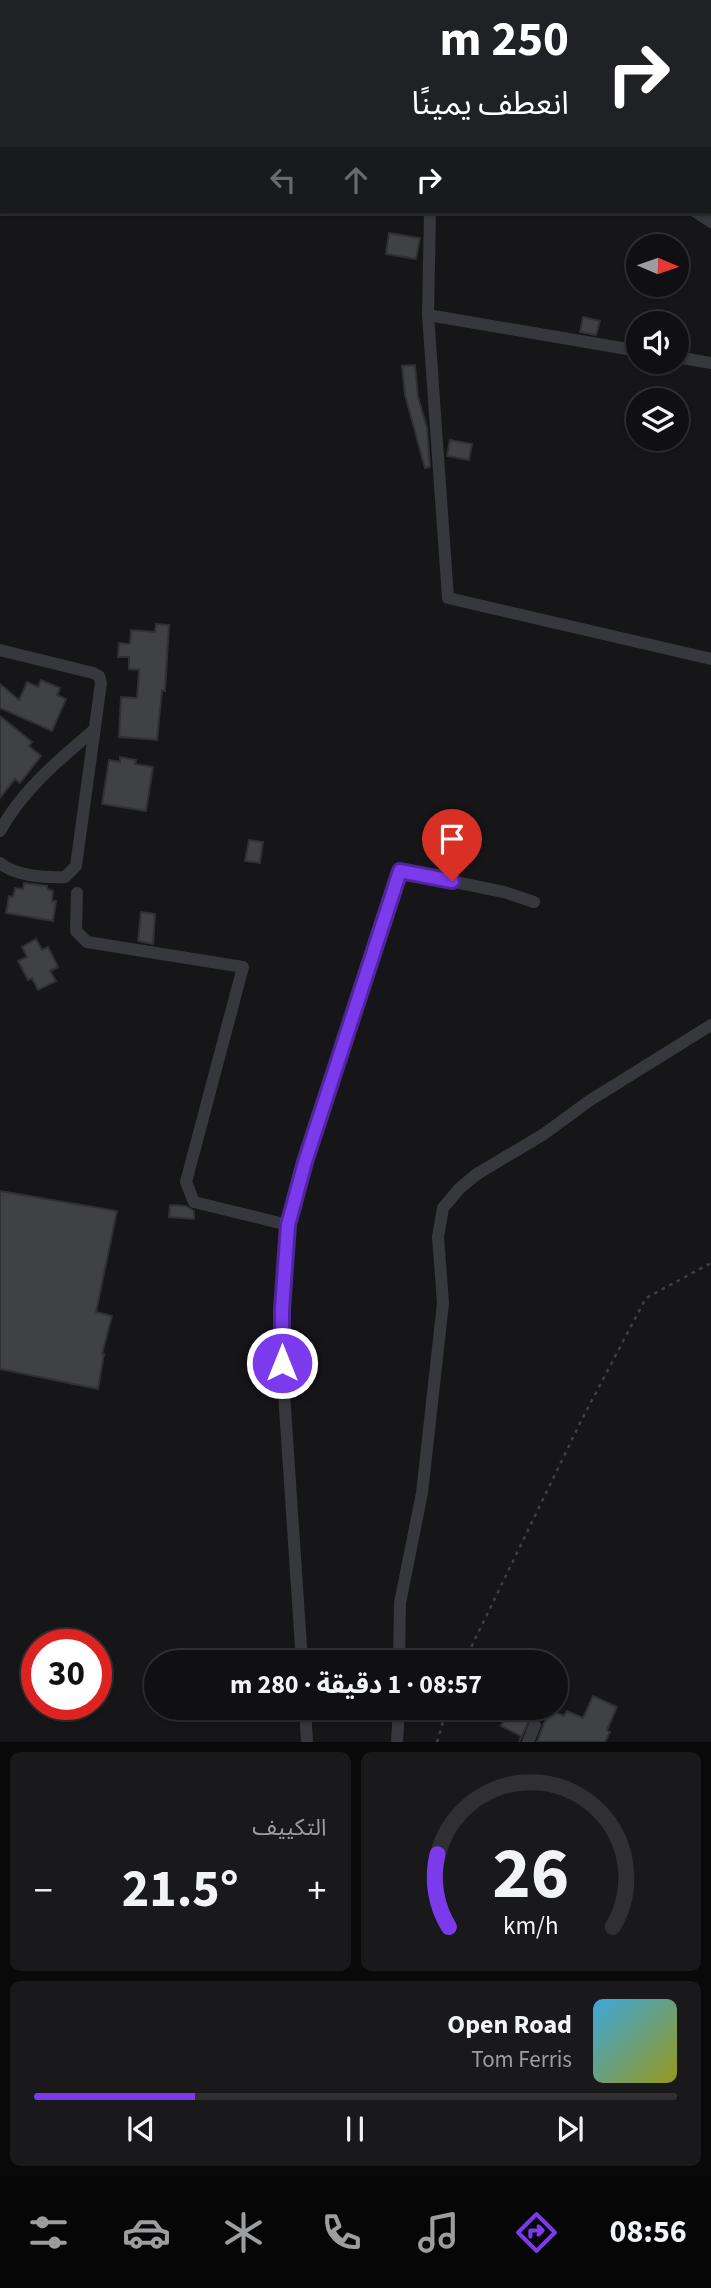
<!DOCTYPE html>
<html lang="ar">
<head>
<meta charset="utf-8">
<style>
  :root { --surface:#101012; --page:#19191b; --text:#f1f3f6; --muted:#9c9d9f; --line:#303032; --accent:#7c3aed }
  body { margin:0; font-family:"Source Sans 3","Noto Sans Arabic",sans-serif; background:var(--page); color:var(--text); direction:rtl; height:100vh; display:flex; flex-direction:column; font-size:26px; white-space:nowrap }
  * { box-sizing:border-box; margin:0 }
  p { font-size:23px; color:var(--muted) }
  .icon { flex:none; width:38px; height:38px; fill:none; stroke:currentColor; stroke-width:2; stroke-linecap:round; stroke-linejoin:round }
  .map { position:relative; height:1742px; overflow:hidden; direction:ltr }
  .drawer { display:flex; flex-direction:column; gap:10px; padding:10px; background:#09090a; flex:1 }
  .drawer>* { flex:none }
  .top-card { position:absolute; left:0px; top:0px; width:712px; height:214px; box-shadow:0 2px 5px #0004,0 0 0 2px var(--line); direction:rtl; background:#202124; color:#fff; overflow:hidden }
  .needle { width:46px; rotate:92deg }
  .tools { position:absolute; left:626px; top:234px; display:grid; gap:14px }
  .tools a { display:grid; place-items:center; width:63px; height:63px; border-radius:50%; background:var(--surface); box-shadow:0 2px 5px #0004,0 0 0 2px var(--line); font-size:35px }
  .speed { position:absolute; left:21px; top:1629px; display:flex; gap:14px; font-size:35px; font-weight:700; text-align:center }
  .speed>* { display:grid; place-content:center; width:91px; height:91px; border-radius:50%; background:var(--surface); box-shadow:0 2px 5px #0004,0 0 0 2px var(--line); line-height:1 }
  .speed .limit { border:10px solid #d22; background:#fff; color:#111 }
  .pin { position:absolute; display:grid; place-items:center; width:60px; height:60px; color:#fff; margin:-72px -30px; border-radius:50% 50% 50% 0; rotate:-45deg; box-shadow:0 0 7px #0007 }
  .pin .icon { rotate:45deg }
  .me { position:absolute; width:77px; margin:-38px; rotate:0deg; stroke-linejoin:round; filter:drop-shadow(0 0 5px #0008) }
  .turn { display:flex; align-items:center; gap:24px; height:147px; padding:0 28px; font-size:32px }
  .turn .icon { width:91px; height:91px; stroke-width:2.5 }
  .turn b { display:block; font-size:49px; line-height:60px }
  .lanes { display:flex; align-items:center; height:66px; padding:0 28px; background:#0003; justify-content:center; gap:35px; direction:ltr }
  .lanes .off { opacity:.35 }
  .big { font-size:52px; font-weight:700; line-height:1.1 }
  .drawer .card { flex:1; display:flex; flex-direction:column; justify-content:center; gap:10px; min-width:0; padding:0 24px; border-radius:10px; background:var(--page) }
  .drawer .dial { align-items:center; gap:0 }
  .dial svg { height:182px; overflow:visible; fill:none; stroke:var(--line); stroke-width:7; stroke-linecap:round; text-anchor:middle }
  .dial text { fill:var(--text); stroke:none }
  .song { display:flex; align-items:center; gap:21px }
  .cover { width:84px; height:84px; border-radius:10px; background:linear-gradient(135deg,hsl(200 70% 55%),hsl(60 70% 35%)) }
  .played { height:7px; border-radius:4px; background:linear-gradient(90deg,var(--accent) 25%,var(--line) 25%) }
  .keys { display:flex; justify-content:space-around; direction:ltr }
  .heat { display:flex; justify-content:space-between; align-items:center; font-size:38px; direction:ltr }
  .drawer .tiles { flex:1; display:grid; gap:10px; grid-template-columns:1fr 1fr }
  .card:last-child { grid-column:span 2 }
  .trip { position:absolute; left:144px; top:1650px; width:424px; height:70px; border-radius:35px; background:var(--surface); box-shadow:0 2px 5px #0004,0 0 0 2px var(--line); font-weight:700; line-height:70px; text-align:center; direction:rtl }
  .menu { display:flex; height:112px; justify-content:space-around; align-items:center; background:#060607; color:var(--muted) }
  .menu .icon { width:49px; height:49px }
  .menu .on { color:var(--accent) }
  .menu b { font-size:32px; color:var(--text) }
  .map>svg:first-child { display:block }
  .building { fill:#404145; stroke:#303034; stroke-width:2 }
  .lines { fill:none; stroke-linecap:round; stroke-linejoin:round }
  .path { stroke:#3d3f44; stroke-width:2.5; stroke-dasharray:3.5 5; stroke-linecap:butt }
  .street { stroke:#37383d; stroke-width:12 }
  .route-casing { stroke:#51269a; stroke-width:18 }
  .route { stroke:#7c3aed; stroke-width:12 }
</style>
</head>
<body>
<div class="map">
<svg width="711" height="1742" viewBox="0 0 711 1742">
  <rect width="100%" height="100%" fill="#161618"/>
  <!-- building -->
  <path class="building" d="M389,233L420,238L416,259L386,254Z
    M583,317L600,321L596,335L580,332Z
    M415,365L418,397L427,428L430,467L425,468L405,395L402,366Z
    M450,440L472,444L469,460L447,456Z
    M156,624L169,625L165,691L162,690L157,740L119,737L121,697L137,698L139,670L129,669V657H118L119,643L130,644L131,630L155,632Z
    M41,680L60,688L57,695L66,699L52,731L0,708V684L19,700L27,682L38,687Z
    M0,716L32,742L29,746L41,756L20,783L15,779L0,798Z
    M120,757L136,760L135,764L153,767L146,811L102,804L109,760L120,762Z
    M249,840L263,842L260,863L245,861Z
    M24,883L47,886V889L53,891L52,901H56L53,921L6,913L9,896L13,897L15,888L23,889Z
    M141,912L155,914L153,944L138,941Z
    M36,939L42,950L48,947L58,967L50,971L56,981L38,990L32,978L28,980L18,961L27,957L22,947Z
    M0,1191L117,1211L96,1312L112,1316L102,1354H104L98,1389L0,1369Z
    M170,1205L186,1206L194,1211V1219L169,1217Z
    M593,1696L617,1707L607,1730L610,1732L605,1742H537L544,1723L552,1711L564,1716L567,1711L583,1718Z
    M509,1708L531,1717L519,1742L521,1736L501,1726Z"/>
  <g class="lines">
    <!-- path -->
    <path class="path" d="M464,1662L581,1421L646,1298L711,1263
      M437,1742L447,1708"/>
    <!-- street -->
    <path class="street" d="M449,2L450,0
      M636,2L638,0
      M710,110L711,108
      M430,212L428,315L448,598L711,659
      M696,212L711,222
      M428,315L639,351
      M677,357L711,363
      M0,650L93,673L99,676L101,683L76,866L65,877C46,878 15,876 0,863
      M0,831C22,790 60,759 95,729
      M77,893L76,931L87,942L243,967L186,1182L194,1202L288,1225
      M302,1662L282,1363V1309L288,1225L305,1162L400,871L504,892L534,902
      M399,1662L400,1603L422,1493L443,1303L438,1237L443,1208L460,1188L477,1174L544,1134L589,1101L711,1025
      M305,1708L307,1742
      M397,1742L399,1708
      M528,1742L535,1725"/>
  </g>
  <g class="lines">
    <defs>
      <path id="route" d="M282,1363V1309L288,1225L305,1162L400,871L452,881"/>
    </defs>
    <!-- route casing -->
    <use href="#route" class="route-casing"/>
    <!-- route -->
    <use href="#route" class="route"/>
  </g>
</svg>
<div class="tools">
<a><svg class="needle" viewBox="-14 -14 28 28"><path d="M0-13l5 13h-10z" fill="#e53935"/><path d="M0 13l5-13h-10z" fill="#9c9d9f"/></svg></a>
<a><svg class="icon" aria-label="sound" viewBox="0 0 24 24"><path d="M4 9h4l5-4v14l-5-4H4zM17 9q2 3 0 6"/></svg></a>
<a><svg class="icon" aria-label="layers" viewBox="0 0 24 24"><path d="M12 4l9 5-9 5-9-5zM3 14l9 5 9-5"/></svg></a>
</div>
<div class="speed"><div class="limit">30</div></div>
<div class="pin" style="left:452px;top:881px;background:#d93025"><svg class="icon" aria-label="arrive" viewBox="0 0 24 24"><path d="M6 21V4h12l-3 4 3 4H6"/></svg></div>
<svg class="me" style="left:282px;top:1363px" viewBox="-20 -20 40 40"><circle r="17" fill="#7c3aed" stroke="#fff" stroke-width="3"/><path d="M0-11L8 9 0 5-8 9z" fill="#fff"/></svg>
<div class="trip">08:57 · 1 دقيقة · 280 m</div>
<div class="top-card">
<div class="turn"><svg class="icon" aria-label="right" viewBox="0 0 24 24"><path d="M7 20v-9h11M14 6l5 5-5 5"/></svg><div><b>250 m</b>انعطف يمينًا</div></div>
<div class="lanes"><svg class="icon off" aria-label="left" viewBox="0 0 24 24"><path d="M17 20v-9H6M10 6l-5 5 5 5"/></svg><svg class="icon off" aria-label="ahead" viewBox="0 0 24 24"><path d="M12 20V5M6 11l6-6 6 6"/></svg><svg class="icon" aria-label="right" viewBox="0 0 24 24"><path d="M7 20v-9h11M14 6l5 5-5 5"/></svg></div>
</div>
</div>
<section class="drawer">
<div class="tiles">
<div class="card dial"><svg viewBox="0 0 100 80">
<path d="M14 69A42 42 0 1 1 86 69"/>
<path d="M14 69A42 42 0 0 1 9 37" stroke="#7c3aed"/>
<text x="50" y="56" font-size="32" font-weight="700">26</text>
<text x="50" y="72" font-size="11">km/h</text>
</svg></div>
<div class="card"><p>التكييف</p>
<div class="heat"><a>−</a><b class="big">21.5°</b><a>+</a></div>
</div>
<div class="card">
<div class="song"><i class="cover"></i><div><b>Open Road</b><p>Tom Ferris</p></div></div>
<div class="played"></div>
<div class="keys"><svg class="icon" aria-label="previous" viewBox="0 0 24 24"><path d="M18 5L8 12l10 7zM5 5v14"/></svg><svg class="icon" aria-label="pause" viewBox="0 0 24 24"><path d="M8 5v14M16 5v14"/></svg><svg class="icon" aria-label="next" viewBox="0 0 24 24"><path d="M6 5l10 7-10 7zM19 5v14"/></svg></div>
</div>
</div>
</section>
<nav class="menu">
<b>08:56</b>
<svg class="icon on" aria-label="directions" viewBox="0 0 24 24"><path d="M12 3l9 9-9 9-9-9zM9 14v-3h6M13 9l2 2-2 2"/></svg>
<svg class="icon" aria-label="music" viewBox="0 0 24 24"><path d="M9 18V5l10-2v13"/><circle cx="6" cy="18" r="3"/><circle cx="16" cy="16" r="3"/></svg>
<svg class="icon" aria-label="phone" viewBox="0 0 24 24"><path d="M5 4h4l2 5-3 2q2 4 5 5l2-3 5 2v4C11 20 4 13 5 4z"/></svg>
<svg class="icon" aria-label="climate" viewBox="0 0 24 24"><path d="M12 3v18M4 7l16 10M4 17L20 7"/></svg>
<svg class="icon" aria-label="car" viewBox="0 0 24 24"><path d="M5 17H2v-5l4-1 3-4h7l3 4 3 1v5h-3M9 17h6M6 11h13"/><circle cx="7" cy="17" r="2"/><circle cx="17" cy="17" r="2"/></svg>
<svg class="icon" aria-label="filters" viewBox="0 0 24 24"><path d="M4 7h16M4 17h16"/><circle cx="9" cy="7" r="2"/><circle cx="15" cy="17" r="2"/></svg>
</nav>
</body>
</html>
